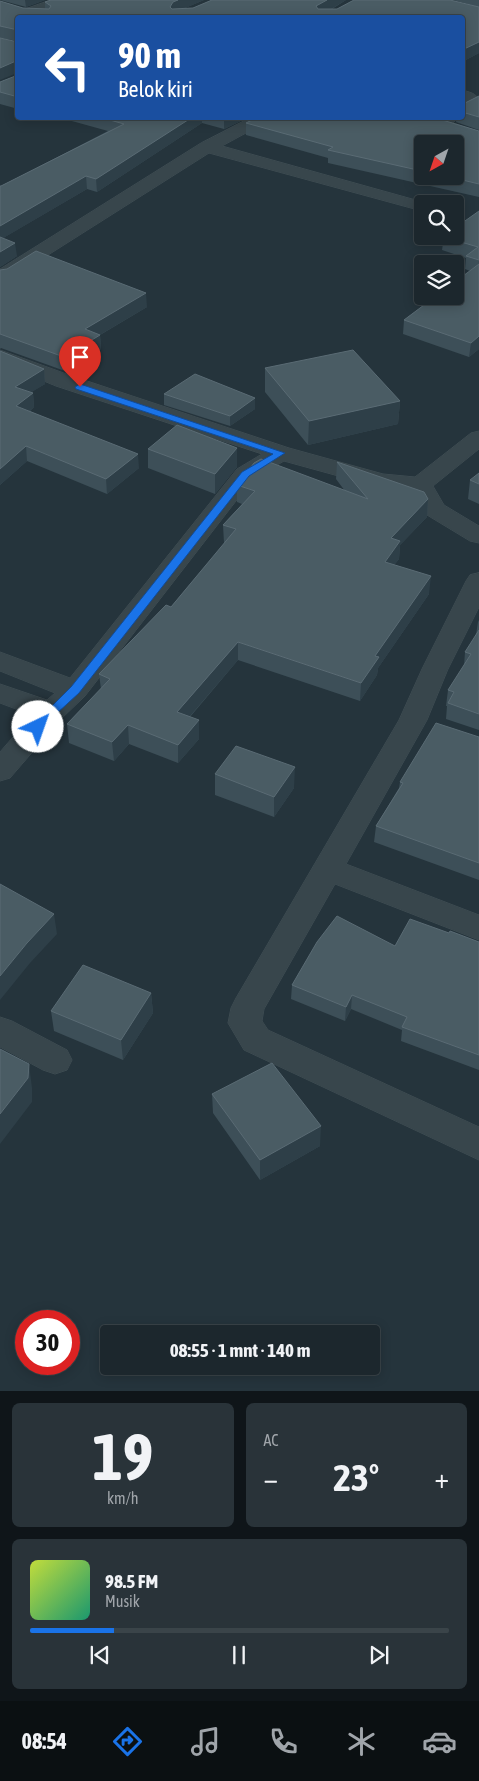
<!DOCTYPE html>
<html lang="id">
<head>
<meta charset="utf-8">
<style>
  :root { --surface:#1c272d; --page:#293339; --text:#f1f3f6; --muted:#a0a5aa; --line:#3a4449; --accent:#1a73e8 }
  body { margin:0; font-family:"Asap Condensed",sans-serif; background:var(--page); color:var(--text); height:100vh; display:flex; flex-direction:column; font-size:19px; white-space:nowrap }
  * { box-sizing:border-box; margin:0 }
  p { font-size:16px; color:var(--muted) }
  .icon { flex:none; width:28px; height:28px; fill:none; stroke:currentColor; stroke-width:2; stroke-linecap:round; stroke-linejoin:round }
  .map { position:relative; height:1391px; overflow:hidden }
  .side { display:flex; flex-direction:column; gap:12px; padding:12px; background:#0f1519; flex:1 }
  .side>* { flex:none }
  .banner { position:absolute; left:15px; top:15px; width:450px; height:105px; border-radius:5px; box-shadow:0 2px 12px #0003,0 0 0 1px var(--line); background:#1a4fa0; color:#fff; overflow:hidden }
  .needle { width:32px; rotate:220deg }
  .tools { position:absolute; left:414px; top:135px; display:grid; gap:10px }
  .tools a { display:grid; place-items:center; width:50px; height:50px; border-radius:5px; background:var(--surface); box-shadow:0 2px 12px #0003,0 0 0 1px var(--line); font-size:25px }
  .speed { position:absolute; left:15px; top:1310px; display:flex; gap:10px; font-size:25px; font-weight:700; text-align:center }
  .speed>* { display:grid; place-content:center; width:65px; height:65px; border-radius:50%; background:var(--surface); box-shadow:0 2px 12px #0003,0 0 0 1px var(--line); line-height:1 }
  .speed .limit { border:8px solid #d22; background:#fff; color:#111 }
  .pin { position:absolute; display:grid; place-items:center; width:42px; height:42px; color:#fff; margin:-51px -21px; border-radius:50% 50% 50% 0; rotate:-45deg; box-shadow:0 0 5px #0007 }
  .pin .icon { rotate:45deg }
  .me { position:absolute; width:55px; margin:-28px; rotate:42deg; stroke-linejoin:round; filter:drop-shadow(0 0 4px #0008) }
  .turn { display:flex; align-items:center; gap:18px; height:105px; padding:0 20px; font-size:22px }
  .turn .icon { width:65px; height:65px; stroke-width:2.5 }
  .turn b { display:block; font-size:35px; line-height:42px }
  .big { font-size:38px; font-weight:700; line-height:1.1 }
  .side .widget { flex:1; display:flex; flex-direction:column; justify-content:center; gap:8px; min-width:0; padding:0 18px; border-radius:8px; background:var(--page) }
  .side .dial { align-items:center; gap:0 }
  .dial b { font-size:65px; line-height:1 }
  .song { display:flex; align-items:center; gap:15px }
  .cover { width:60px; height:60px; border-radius:8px; background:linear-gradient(135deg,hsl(70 70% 55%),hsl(160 70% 35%)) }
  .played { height:5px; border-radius:2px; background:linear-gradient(90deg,var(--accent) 20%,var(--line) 20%) }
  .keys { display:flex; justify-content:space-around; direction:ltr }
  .heat { display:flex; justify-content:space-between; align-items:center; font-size:28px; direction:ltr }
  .side .tiles { flex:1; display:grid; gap:12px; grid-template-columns:1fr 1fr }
  .widget:last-child { grid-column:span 2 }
  .trip { position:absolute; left:100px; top:1325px; width:280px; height:50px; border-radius:5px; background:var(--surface); box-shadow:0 2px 12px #0003,0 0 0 1px var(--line); font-weight:700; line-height:50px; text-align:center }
  .tabs { display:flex; height:80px; justify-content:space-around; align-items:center; background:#0b1012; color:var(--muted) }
  .tabs .icon { width:35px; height:35px }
  .tabs .selected { color:var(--accent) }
  .tabs b { font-size:22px; color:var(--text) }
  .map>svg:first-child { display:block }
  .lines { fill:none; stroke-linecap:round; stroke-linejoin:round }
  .minor-casing { stroke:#414f55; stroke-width:1 }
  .minor { fill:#38464c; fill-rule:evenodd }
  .wall { fill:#3d4f58; fill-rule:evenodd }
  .shaded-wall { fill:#2e3f48 }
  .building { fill:#4a5c64; stroke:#5a6b74 }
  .route { fill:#1a73e8; stroke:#114b97 }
</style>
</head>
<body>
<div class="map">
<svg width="479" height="1391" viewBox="0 0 479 1391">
  <rect width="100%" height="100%" fill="#25343c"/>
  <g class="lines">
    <defs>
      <path id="minor" d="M51,0H71L69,3L33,16H23L21,13L23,10Z
        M462,90C473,93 479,94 479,105L462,114Z
        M250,118H270L268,121L222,146L430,204H422V211L209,153L7,281L0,283V269L201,143Z
        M440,118H458L453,123L479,132V142L438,130L436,122Z
        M0,350L72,376L289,448L383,474L415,477L471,433L479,431V449L433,486L444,505L479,526V543L470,541L427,515L412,490L382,488L284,461L253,479L85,696L61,719L10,778L0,781V752L32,715L0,703V684L47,700L55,693L0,671V652L70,678L237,469L262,454L56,386L0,363Z
        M479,573V607L448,669L427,720L346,864L479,915V940L335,884L264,1009L262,1021L268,1030L479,1127V1160L244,1050L228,1023L231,1008L236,998L399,720L422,669L466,581L470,575Z
        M0,1017L12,1021L67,1050L72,1060L67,1070L55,1074L43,1070L0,1047Z"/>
    </defs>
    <!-- minor casing -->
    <use href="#minor" class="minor-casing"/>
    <!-- minor -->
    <use href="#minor" class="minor"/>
  </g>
  <!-- wall -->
  <path class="wall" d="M0,0H45L26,7Z
    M51,0H204L185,8H193L212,0H346L332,9H337L354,0H450L479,7V53L462,62V18H18V41L0,38V1L23,8L45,9V2Z
    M453,0H479V7Z
    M18,75V109L0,104V82Z
    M479,96V130L456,122L457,118H462V101L463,104Z
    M61,118H247L224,129L202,123L97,192L87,189L3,238L17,256L0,267V186H1L108,131Z
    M256,118H439V119L479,131V197L328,163V158L246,135V123ZM422,144L455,176H422Z
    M479,211V349L469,357L403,334L404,320L470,271L465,269L466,258L442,250L444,237Z
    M0,270L147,307L100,335L101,349L65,371L1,348L0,349Z
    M0,351L44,369L45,384L31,392L33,393L34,407L30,411L139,468L107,494L27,461L0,485Z
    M265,368L400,401L398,424L308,445L265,392Z
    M164,394L255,409L230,426L164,405Z
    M237,448V467L215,494L148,468V449Z
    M337,462L428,499L427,517L400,545L399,559L394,565L429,594L378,668L377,675L360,701L238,660L190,717L199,739L178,763L129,744L114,761L69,743L67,724L101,689L99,674L171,607L225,543H224L223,525L242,504L237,502V485L345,491L336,479Z
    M479,473V504L468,499L470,480Z
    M479,620V730L446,719L447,706H446L448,690L464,666L465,652L476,635L478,622Z
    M479,737V880L374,842L376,826L399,788L400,782Z
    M215,774L294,788L274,817L215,795Z
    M449,933L479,942V1070L401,1041L402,1030L351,1009L345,1021L291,999L292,985L395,946Z
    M151,993L153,1013L123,1060L54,1031L51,1011Z
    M212,1094L320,1146L260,1180L213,1113Z"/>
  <!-- shaded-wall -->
  <path class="shaded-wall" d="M25,0H45L26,7Z
    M178,0H204L173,13L170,7L173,2Z
    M327,0H346L316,18V6Z
    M479,42V53L462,62V50Z
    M16,61L17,73L0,80V68Z
    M191,118H202V123L97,192L96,179Z
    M224,118H247L224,129Z
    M86,176L87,189L0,240V226Z
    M15,243L17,256L0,267V252Z
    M146,293L147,307L86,343L85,329Z
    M100,335L101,349L65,371L64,357Z
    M479,336V349L469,357L471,343Z
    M44,369L45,384L17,401L15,387Z
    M33,393L34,407L18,420L16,406Z
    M255,398V409L230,426V416Z
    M400,401L398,424L308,445L309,421Z
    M26,446L27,461L0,485V469Z
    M237,448V467L215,494V474Z
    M138,454L139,468L107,494L106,479Z
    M428,499L427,517L400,545L399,559L383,580L385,562L391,538Z
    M431,576L429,594L378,668L377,675L360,701L361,683L375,656Z
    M238,642V660L178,730L177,712Z
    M199,720V739L178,763V745Z
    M128,725L129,744L114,761L112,742Z
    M295,767L294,788L274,817V797Z
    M54,914L57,934L30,963L0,1000V976L27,943Z
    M151,993L153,1013L123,1060L121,1040Z
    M352,995L351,1009L345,1021L346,1007Z
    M29,1064L32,1088V1102L0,1144V1114Z
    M321,1126L320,1146L260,1180V1160Z"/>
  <!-- building -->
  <path class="building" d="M51,0H178L173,2L170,7L172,9L193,8L212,0H327L316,6L318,9H337L354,0H450L479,7V42L462,50V18H18V30L0,26V1L23,8L49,9L51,6L45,2Z
    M0,38L18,42V62L16,61L0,68Z
    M18,75V97L0,92V82Z
    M479,96V117L462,112V101L463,104Z
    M103,118H191L96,179L86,176L0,226V186H1L124,124Z
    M256,118H438L439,119L479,131V184L446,176H455V144H422V171L328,150L333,147L246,123Z
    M479,211V260L466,256L478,247L444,237L455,236V228Z
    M0,237L15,243L0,252Z
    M36,251L146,293L85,329L100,335L64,357L0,334V270L7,269Z
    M479,264V336L471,343L404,320L436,296H455V282Z
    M353,350L400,401L309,421L265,368Z
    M0,351L44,369L15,387L33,393L16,406L138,454L106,479L26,446L0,469Z
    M195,374L255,398L230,416L164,394Z
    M177,425L237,448L215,474L148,449Z
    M261,459L368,499L337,462L424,492L428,499L391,538L400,541L385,562L431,576L375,656L379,657L361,683L238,642L177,712L199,720L178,745L128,725L112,742L67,724L110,679L99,674L166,605L171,607L236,529L223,525L255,491L237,485L254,463Z
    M479,473V484L470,480Z
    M479,630V714L448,703L454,692L448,690L471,654L465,652Z
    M436,723L479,737V863L376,826L403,783L400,782Z
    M236,746L295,767L274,797L215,774Z
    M0,884L54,914L27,943L0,976Z
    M337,916L395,946L410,919L449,933L450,931L479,942V1055L402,1027L407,1017L352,995L346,1007L292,985L317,942Z
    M83,965L151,993L121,1040L51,1011Z
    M0,1049L29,1064L28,1078L0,1114Z
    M272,1063L321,1126L260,1160L212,1094Z"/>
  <!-- route -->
  <path class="route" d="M80,384L285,453L249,476L79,693L55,715L42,730H34L32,727L34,724L71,687L242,472L273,454L76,389L75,387Z"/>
</svg>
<div class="tools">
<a><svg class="needle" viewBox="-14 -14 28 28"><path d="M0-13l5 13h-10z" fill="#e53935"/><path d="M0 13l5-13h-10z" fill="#a0a5aa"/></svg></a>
<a><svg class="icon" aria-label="search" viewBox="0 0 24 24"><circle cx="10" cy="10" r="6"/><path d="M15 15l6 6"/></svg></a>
<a><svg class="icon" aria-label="layers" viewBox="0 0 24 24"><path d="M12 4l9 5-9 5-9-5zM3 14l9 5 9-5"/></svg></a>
</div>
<div class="speed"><div class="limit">30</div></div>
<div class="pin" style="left:80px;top:387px;background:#d93025"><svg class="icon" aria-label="arrive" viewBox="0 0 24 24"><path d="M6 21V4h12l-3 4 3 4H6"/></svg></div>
<svg class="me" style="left:38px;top:727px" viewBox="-20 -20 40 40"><circle r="19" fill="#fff"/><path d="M0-13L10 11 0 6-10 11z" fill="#1a73e8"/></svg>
<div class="trip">08:55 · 1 mnt · 140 m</div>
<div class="banner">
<div class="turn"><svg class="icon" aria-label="left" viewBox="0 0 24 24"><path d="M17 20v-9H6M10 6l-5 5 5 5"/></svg><div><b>90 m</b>Belok kiri</div></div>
</div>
</div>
<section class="side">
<div class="tiles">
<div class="widget dial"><b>19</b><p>km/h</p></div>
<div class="widget"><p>AC</p>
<div class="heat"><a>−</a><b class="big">23°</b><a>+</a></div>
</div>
<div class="widget">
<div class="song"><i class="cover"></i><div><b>98.5 FM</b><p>Musik</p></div></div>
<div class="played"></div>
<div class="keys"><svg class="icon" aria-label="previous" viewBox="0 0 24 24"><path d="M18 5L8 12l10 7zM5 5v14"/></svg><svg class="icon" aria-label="pause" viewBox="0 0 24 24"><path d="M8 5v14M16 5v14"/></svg><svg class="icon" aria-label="next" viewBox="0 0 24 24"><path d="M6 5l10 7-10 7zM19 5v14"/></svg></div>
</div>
</div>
</section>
<nav class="tabs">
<b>08:54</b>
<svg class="icon selected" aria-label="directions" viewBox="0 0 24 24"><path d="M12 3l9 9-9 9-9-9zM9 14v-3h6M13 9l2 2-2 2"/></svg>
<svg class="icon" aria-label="music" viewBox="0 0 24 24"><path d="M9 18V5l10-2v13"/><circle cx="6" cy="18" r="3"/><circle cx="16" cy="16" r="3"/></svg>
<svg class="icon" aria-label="phone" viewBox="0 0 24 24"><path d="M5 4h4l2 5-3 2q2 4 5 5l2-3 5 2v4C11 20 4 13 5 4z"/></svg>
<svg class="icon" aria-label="climate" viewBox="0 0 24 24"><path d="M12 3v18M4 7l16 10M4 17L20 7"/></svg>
<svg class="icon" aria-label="car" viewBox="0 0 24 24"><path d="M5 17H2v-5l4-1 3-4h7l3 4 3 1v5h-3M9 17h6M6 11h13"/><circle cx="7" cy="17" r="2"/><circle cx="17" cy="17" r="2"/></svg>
</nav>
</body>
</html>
